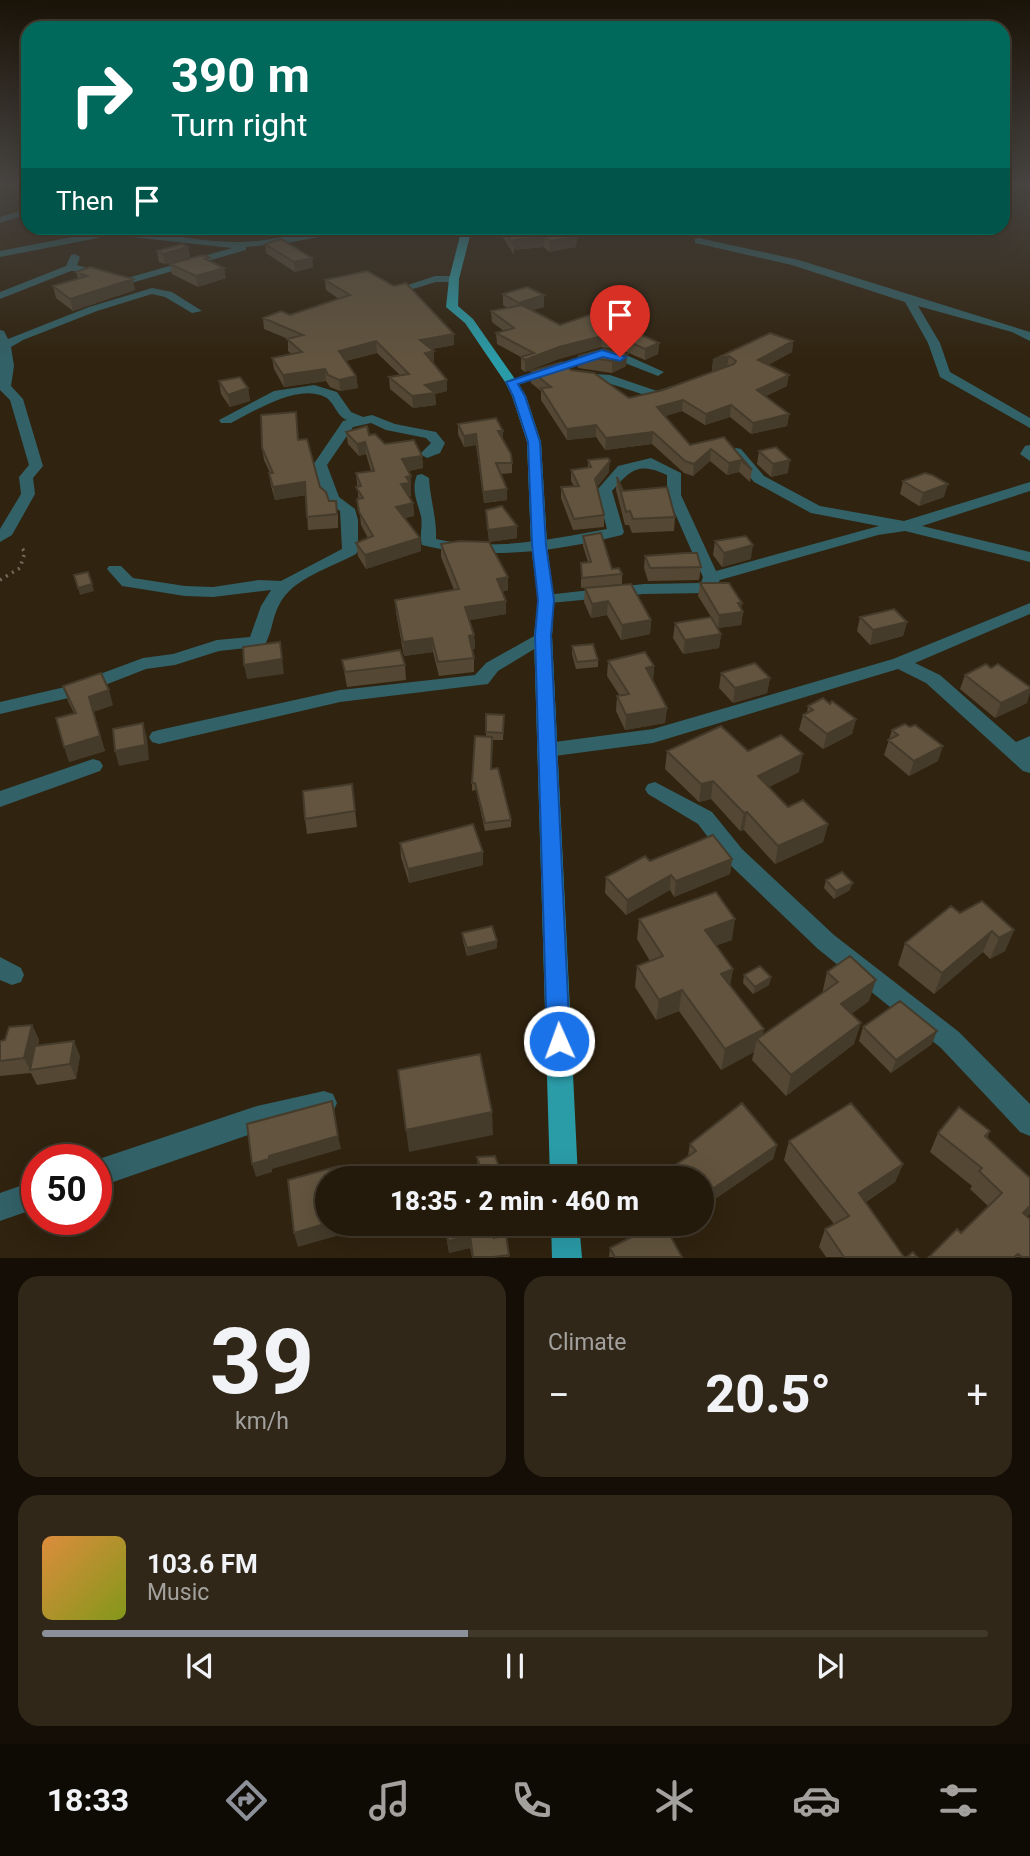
<!DOCTYPE html>
<html lang="en">
<head>
<meta charset="utf-8">
<style>
  :root { --surface:#241a0b; --page:#302719; --text:#f1f3f6; --muted:#a3a19d; --line:#41382c; --accent:#8c9099 }
  body { margin:0; font-family:Roboto,sans-serif; background:var(--page); color:var(--text); height:100vh; display:flex; flex-direction:column; font-size:26px; white-space:nowrap }
  * { box-sizing:border-box; margin:0 }
  p { font-size:23px; color:var(--muted) }
  .icon { flex:none; width:38px; height:38px; fill:none; stroke:currentColor; stroke-width:2; stroke-linecap:round; stroke-linejoin:round }
  .map { position:relative; height:1258px; overflow:hidden }
  .side { display:flex; flex-direction:column; gap:18px; padding:18px; background:#140e06; flex:1 }
  .side>* { flex:none }
  .guide { position:absolute; left:21px; top:21px; width:989px; height:214px; border-radius:21px; box-shadow:0 7px 28px #0002,0 0 0 2px var(--line); background:#00695c; color:#fff; overflow:hidden }
  .speed { position:absolute; left:21px; top:1144px; display:flex; gap:14px; font-size:35px; font-weight:700; text-align:center }
  .speed>* { display:grid; place-content:center; width:91px; height:91px; border-radius:50%; background:var(--surface); box-shadow:0 7px 28px #0002,0 0 0 2px var(--line); line-height:1 }
  .speed .limit { border:10px solid #d22; background:#fff; color:#111 }
  .pin { position:absolute; display:grid; place-items:center; width:60px; height:60px; color:#fff; margin:-72px -30px; border-radius:50% 50% 50% 0; rotate:-45deg; box-shadow:0 0 7px #0007 }
  .pin .icon { rotate:45deg }
  .me { position:absolute; width:77px; margin:-38px; rotate:358deg; stroke-linejoin:round; filter:drop-shadow(0 0 5px #0008) }
  .turn { display:flex; align-items:center; gap:24px; height:147px; padding:0 35px; font-size:32px }
  .turn .icon { width:91px; height:91px; stroke-width:2.5 }
  .turn b { display:block; font-size:49px; line-height:60px }
  .then { display:flex; align-items:center; height:66px; padding:0 35px; background:#0003; gap:14px; font-size:26px }
  .big { font-size:52px; font-weight:800; line-height:1.1 }
  .side .tile { flex:1; display:flex; flex-direction:column; justify-content:center; gap:10px; min-width:0; padding:0 24px; border-radius:21px; background:var(--page) }
  .side .dial { align-items:center; gap:0 }
  .dial b { font-size:91px; line-height:1 }
  .song { display:flex; align-items:center; gap:21px }
  .cover { width:84px; height:84px; border-radius:10px; background:linear-gradient(135deg,hsl(30 70% 55%),hsl(70 70% 35%)) }
  .played { height:7px; border-radius:4px; background:linear-gradient(90deg,var(--accent) 45%,var(--line) 45%) }
  .keys { display:flex; justify-content:space-around; direction:ltr }
  .heat { display:flex; justify-content:space-between; align-items:center; font-size:38px; direction:ltr }
  .side .tiles { flex:1; display:grid; gap:18px; grid-template-columns:1fr 1fr }
  .tile:last-child { grid-column:span 2 }
  .trip { position:absolute; left:315px; top:1166px; width:399px; height:70px; border-radius:35px; background:var(--surface); box-shadow:0 7px 28px #0002,0 0 0 2px var(--line); font-weight:800; line-height:70px; text-align:center }
  .dock { display:flex; height:112px; justify-content:space-around; align-items:center; background:#0e0a04; color:var(--muted) }
  .dock .icon { width:49px; height:49px }
  .dock .selected { color:var(--accent) }
  .dock b { font-size:32px; color:var(--text) }
  .map>svg:first-child { display:block }
  .lines { fill:none; stroke-linecap:round; stroke-linejoin:round }
  .path { stroke:#756a59; stroke-width:3.5; stroke-dasharray:2 5; stroke-linecap:butt }
  .minor { fill:#326167; fill-rule:evenodd }
  .major { fill:#2a9ca8; fill-rule:evenodd }
  .wall { fill:#544835 }
  .shaded-wall { fill:#453b2b }
  .building { fill:#62543e; stroke:#453b2b; stroke-width:2 }
  .route { fill:#1a73e8; stroke:#114b97; stroke-width:2 }
</style>
</head>
<body>
<div class="map">
<svg width="1030" height="1258" viewBox="0 0 1030 1258">
  <rect width="100%" height="100%" fill="#30230f"/>
  <g class="lines">
    <!-- path -->
    <path class="path" d="M0,580L20,568L25,552L20,546"/>
    <!-- minor -->
    <path class="minor" d="M28,208V214L0,223V217Z
      M68,228C122,223 179,241 233,242C277,243 322,224 366,228L287,243L246,247V250L124,285L80,271H71L0,299V292L66,266L71,255L75,254L80,257L77,265L124,279L232,248L95,233L99,236L98,238L0,257V251L93,233Z
      M699,238L799,260L1030,332V341L1012,332L918,306L940,343L950,372L1030,418V428L940,377L928,343L905,302L792,265L695,243V239Z
      M435,276H454L459,279L454,282H436L396,294L390,291Z
      M152,288L172,292L202,311L192,313L165,297L152,294L97,311L23,340L11,347L14,366L11,386L23,399L43,466L33,478L35,494L12,535L0,542V529L21,494L19,477L29,465L10,400L0,390V330L4,331L8,339L89,307Z
      M602,350L624,354L664,372L658,376L617,360L603,358L511,386L505,382Z
      M580,373L610,375L657,391L671,386L677,390L657,399L608,383L576,380V374Z
      M314,385L337,392L351,412L363,417L372,415L395,424L436,432L445,443L440,453L427,458L420,454L431,443L426,438L386,430L371,423L353,427L327,465L339,497L355,509L358,520V551L356,554C331,568 292,578 279,605C272,618 272,634 264,646L219,651L175,665L146,669L77,696L0,714V702L65,687L143,658L173,654L217,640L250,637L261,606L271,590L213,597L185,596L122,586L107,569L109,566H121L133,578L185,586L213,587L259,580L281,581L342,549L340,511L324,499L313,465L343,421L347,420C336,416 335,402 325,397C298,383 255,411 231,423H221L219,420L274,391Z
      M1030,445V461L1020,454L1025,446Z
      M736,448L741,449L764,476L820,506L904,521L1030,482V491L922,526L1030,552V562L905,531L878,535L720,580L712,592L706,593L644,594L540,604L538,600L546,595L644,584L701,583L703,577L667,495V475C639,462 631,469 612,491L624,532L622,535C558,551 486,561 422,545C419,536 423,526 421,516C417,501 411,490 417,475L422,474L429,478C430,499 437,518 436,539C492,552 552,539 607,529L597,490L618,466L651,458L681,473V495L716,571L879,526L811,513L754,482L729,452Z
      M1030,603V614L915,663L940,675L1016,742L1030,736V773L1023,771L926,683L898,669L653,743L547,757L540,755L537,750L540,745L547,743L653,729L893,659Z
      M543,631L549,632L552,636L549,640L498,671L488,684L340,702L159,744L152,742L149,737L152,732L159,730L340,690L475,675L486,663Z
      M93,759L100,761L103,766L100,771L0,807V791Z
      M655,782L712,812L742,849L834,935L959,1032L1030,1104V1136L1020,1132L941,1048L818,949L726,861L698,824L648,794L645,789L648,784Z
      M0,957L21,968L24,975L21,982L12,985L0,980Z
      M324,1091L333,1094L337,1103L333,1112L257,1132L96,1188V1160L257,1106Z
      M37,1180V1208L0,1221V1193Z"/>
    <!-- major -->
    <path class="major" d="M462,228H472L459,279L458,306L473,319L517,382L526,396L541,442L547,545L554,600L552,636L578,1178H550L534,636L538,600L531,545L527,442L512,396L505,382L465,323L446,307L449,279Z
      M551,1223H579L582,1258H552Z"/>
  </g>
  <!-- wall -->
  <path class="wall" d="M497,228H562L577,237L576,247L549,252L544,247L514,250V255Z
    M265,244L312,258L313,267L295,272L266,253Z
    M188,247L190,257L165,264L159,262L157,251Z
    M210,262L226,278L198,287L172,274L170,264Z
    M76,272L135,290L73,311L56,298L53,286L78,279Z
    M325,280L454,334V345L432,349L434,351V362L433,363L447,380V391L435,394L436,405L413,408L390,389L389,377L400,375L377,353L346,361L356,376L358,388L340,391L330,387L326,381L284,387L274,369L272,358L292,354L288,351V339L264,329L263,318L290,315L339,299L326,290Z
    M503,294L544,307L532,310L560,325L659,343L658,354L645,360L624,351L601,347L559,359L525,372L521,369V357L497,344L496,333L504,331L492,322L491,311L507,308L503,305Z
    M793,341L792,352L768,365L787,386L766,396L789,414L787,426L751,434L730,417L705,425L682,411L665,416L690,445L724,437L752,470L750,482L739,472L727,475L710,461L693,476L684,473L652,444L605,450L596,437L567,440L541,400V391L531,383V371L571,370L629,398L663,390L728,367L712,371L713,360Z
    M627,354L626,366L612,373L578,368V356Z
    M219,381L248,388L250,401L230,407L221,394Z
    M458,424L503,441L512,463V473L500,474L507,489V500L484,503L476,445L464,447L458,434Z
    M346,432L369,435L385,444L422,456L423,468L408,471L411,476V489H410L411,496H409L413,503L414,516L405,518L420,538L421,551L366,569L358,556L356,543L368,538L361,525L356,473L371,471L366,454L359,456L348,444Z
    M299,440L320,487L338,514V528L308,530L306,495L275,500L271,486L269,473H270L264,460L262,448Z
    M759,451L788,473L771,477L757,464Z
    M588,460L609,472L597,487L604,515V527L573,530L561,498V487L574,486L571,481V470L588,468Z
    M617,477L623,491L675,517L674,531L632,533L629,525H625L616,490Z
    M903,481L944,497L919,506L900,494Z
    M486,510L517,538L489,542Z
    M583,536L612,569L622,574V584L581,588V563L588,562L583,546Z
    M715,541L751,559L722,567L713,555Z
    M441,544L508,590L502,592L506,601V614L469,620L474,635L475,649H472L474,658V672L439,676L433,652L404,656L396,613L395,600L454,590L441,557Z
    M645,556L701,567L699,580L648,581L644,568Z
    M700,583L741,609L743,612L741,625L718,628L698,596Z
    M585,588L651,620L650,634L621,640L607,615L591,618L584,602Z
    M860,617L907,622L903,636L870,645L857,631Z
    M675,623L721,634L719,648L683,654L673,638Z
    M572,646L598,660V667L576,669L572,654Z
    M342,660L405,665L406,680L347,687Z
    M608,661L654,666L653,681L667,708L665,723L625,730L616,711L617,696H620L607,676Z
    M991,668L1027,703L995,718L960,689L965,675Z
    M721,673L770,678L767,693L733,703L719,688Z
    M63,686L113,705L93,712L105,751L69,762L74,713L68,701Z
    M808,706L856,719L852,734L823,749L799,730L803,715L807,713Z
    M486,714L504,715L503,740H493L491,769L511,820V827L485,831L476,790L472,791V783L486,737Z
    M910,727L938,761L909,776L884,755L892,730Z
    M667,751H748L799,772L769,787L788,807L828,824L823,842L775,864L744,830L740,831L711,799L699,802L665,769Z
    M352,784L357,827L307,834L305,819Z
    M400,843L483,865L409,883L401,857Z
    M732,859L730,874L674,897L670,890L626,915L605,893L606,877L650,861Z
    M826,880L850,890L834,899L824,888Z
    M960,913L1014,930L1005,951L990,959L983,952L934,994L898,965L905,943Z
    M639,919L732,940L716,945L733,969L730,985L762,1036L822,994L827,972L869,1001L851,1014L854,1044L786,1096L752,1060L754,1052L721,1070L679,1011L656,1020L635,987L637,966L650,961L637,939Z
    M462,933L497,941V948L467,956L463,941Z
    M744,975L771,977L769,985L753,994L743,983Z
    M32,1025L39,1040L38,1046L80,1056L76,1079L37,1085L31,1073L0,1076V1041L5,1040Z
    M863,1027L932,1044L891,1073L859,1041Z
    M990,1131L987,1138L1027,1217L1030,1257H929L961,1233L988,1206L970,1189L972,1186L930,1152L938,1133Z
    M789,1141L903,1164L895,1182L866,1202L904,1257H826L819,1247L825,1229L834,1224L784,1160Z
    M690,1144L777,1145L773,1159L702,1208V1178H670L671,1168L688,1156Z
    M477,1157L503,1178H481L478,1169Z
    M444,1223H492L494,1238L506,1235L509,1257H472L470,1248L449,1253Z
    M610,1248L682,1257H609Z"/>
  <!-- shaded-wall -->
  <path class="shaded-wall" d="M544,237V247L514,250V240Z
    M577,237L576,247L549,252L550,241Z
    M188,247L190,257L165,264L163,254Z
    M312,258L313,267L295,272L294,262Z
    M224,268L226,278L198,287L196,276Z
    M133,279L135,290L73,311L70,299Z
    M544,295V307L519,314V303Z
    M454,334V345L420,351V340Z
    M602,336L601,347L559,359L525,372V360L559,347Z
    M376,341L377,353L340,362L339,351Z
    M793,341L792,352L757,371L758,360Z
    M659,343L658,354L645,360V349Z
    M434,351V362L426,364L425,353Z
    M627,354L626,366L612,373V361Z
    M729,356L727,367L712,371L713,360Z
    M325,369L326,381L284,387L283,375Z
    M789,375L787,386L755,401L757,390Z
    M356,376L358,388L340,391L339,380Z
    M447,380V391L435,394L436,405L413,408L412,396L425,385Z
    M248,388L250,401L230,407L228,395Z
    M683,400L682,411L656,419L657,407Z
    M731,405L730,417L705,425L706,414Z
    M789,414L787,426L751,434L753,423Z
    M596,425V437L567,440V429Z
    M498,431H503V441Z
    M653,432L652,444L605,450L606,438Z
    M476,434V445L464,447V436Z
    M365,442L366,454L359,456L357,444Z
    M711,449L710,461L693,476L694,464Z
    M422,456L423,468L403,472L402,459Z
    M741,460L739,472L727,475L729,463Z
    M790,460L788,473L771,477L773,464Z
    M610,461L609,472L594,491L595,479Z
    M411,476V496L402,497L401,484L406,477Z
    M305,482L307,495L275,500L273,487Z
    M948,484L944,497L919,506L923,493Z
    M507,489V500L484,503L483,492Z
    M413,503L414,516L397,520L396,507Z
    M517,526V538L489,542L488,530Z
    M420,538L421,551L366,569L365,555Z
    M753,545L751,559L722,567L724,553Z
    M508,577V590L497,593V579Z
    M92,584L94,591L80,595L78,588Z
    M506,601V614L466,621L465,607Z
    M608,601L607,615L591,618L592,604Z
    M738,603H742L741,612H743L741,625L718,628L719,615Z
    M651,620L650,634L621,640L622,625Z
    M907,622L903,636L870,645L873,630Z
    M721,634L719,648L683,654L685,640Z
    M474,635L475,649L470,650L469,636Z
    M432,638L433,652L404,656L403,642Z
    M280,642L284,674L247,679L244,665Z
    M654,666L653,681L646,668Z
    M770,678L767,693L733,703L735,688Z
    M1030,689V693L1027,703L995,718L1001,703Z
    M109,690L113,705L93,712L89,697Z
    M667,708L665,723L625,730L626,715Z
    M856,719L852,734L823,749L827,734Z
    M143,723L147,738L149,760L119,766L115,751Z
    M100,736L105,751L69,762L64,747Z
    M943,746L938,761L909,776L914,761Z
    M803,754L799,772L755,794L758,776Z
    M713,781L711,799L699,802L701,784Z
    M747,812L744,830L740,831L744,813Z
    M828,824L823,842L775,864L778,846Z
    M483,852V865L409,883L408,869Z
    M732,859L730,874L674,897L676,881Z
    M671,875L670,890L626,915L627,900Z
    M853,883L850,890L834,899L836,891Z
    M735,919L732,940L702,951L705,930Z
    M1014,930L1005,951L990,959L999,938Z
    M992,931L983,952L934,994L942,973Z
    M497,941V948L467,956V948Z
    M733,969L729,990L721,974Z
    M771,977L769,985L753,994L755,987Z
    M876,980L869,1001L835,1026L841,1004Z
    M682,990L679,1011L656,1020L659,1000Z
    M861,1023L854,1044L786,1096L791,1075Z
    M32,1025L39,1040L32,1070H30L24,1058Z
    M764,1029L761,1043L757,1039L754,1052L721,1070L725,1049Z
    M937,1031L932,1044L891,1073L896,1060Z
    M74,1041L80,1056L76,1079L70,1064Z
    M492,1112L493,1135L409,1152L406,1130Z
    M338,1136L341,1149L272,1169V1172L256,1177L252,1164L269,1156Z
    M777,1145L773,1159L702,1208V1196Z
    M903,1164L895,1182L852,1211L859,1193Z
    M1030,1206V1214L1013,1231L1023,1213Z
    M328,1223H348L350,1232L298,1247L294,1233Z
    M470,1236V1248L449,1253L448,1241Z"/>
  <!-- building -->
  <path class="building" d="M503,228H562L577,237L550,241L544,237L514,240V245Z
    M281,239L312,258L294,262L265,244Z
    M182,244L188,247L163,254L157,251Z
    M203,255L210,258L205,259L224,268L196,276L170,264Z
    M90,267L133,279L70,299L53,286L87,276L76,272Z
    M367,271L394,286L406,283L454,334L420,340L434,351L425,353L447,380L425,385L435,393L412,396L389,377L409,374L376,341L339,351L356,376L339,380L328,375L325,369L283,375L272,358L302,352L287,339L303,335L263,318L281,311L290,315L350,295L325,280Z
    M527,287L544,295L519,303L503,294Z
    M522,305L560,325L595,313L659,343L645,349L625,340L602,336L559,347L525,360L521,357L534,353L496,333L514,328L491,311Z
    M770,333L793,341L758,360L789,375L757,390L789,414L753,423L731,405L706,414L683,400L657,407L690,445L724,437L752,470L741,460L729,463L711,449L694,464L685,461L653,432L606,438L596,425L567,429L541,388L551,387L531,371L562,362L571,370L594,373L629,398L663,390L734,364L736,361L729,356L713,360Z
    M604,349L627,354L612,361L578,356Z
    M240,377L248,388L228,395L219,381Z
    M296,412L298,440L307,439L320,487L326,492L329,501H336L337,514L307,517L305,482L273,487L269,473H273L262,448L261,415Z
    M496,418L503,431H498L511,454L512,463H496L507,489L483,492L476,434L464,436L458,424Z
    M367,426L369,435L375,434L385,444L414,440L422,456L402,459L411,476L406,477L410,483L401,484L413,503L396,507L420,538L365,555L356,543L373,536L359,512L357,499L363,498L356,487L361,486L356,473L374,471L365,442L357,444L346,432Z
    M776,447L790,460L773,464L759,451Z
    M608,458L610,461L595,479L604,515L574,519L561,487L579,486L571,470L591,467L588,460Z
    M925,473L932,475L948,484L923,493L903,481Z
    M617,477L623,491L667,487L675,517L633,519L630,511L626,512Z
    M502,506L517,526L488,530L486,510Z
    M601,533L612,569L619,568L622,574L582,578L581,563L591,562L583,536Z
    M746,536L753,545L724,553L715,541Z
    M460,541L489,542L508,577L497,579L506,601L465,607L474,635L469,636L474,658L438,662L432,638L403,642L395,600L459,589L441,544Z
    M685,553H697L701,567L650,568L645,556Z
    M88,572L92,584L78,588L74,575Z
    M700,583H729L742,603H738L743,612L719,615Z
    M631,584L651,620L622,625L608,601L592,604L585,588Z
    M894,609L907,622L873,630L860,617Z
    M711,617L721,634L685,640L675,623Z
    M280,642L282,659L244,665L243,647Z
    M593,644L598,660L577,662L572,646Z
    M400,650L405,665L345,672L342,660Z
    M645,652L654,666L646,668L667,708L626,715L617,696L629,694L608,661Z
    M755,663L770,678L735,688L721,673Z
    M986,664L991,668L998,664L1030,687V689L1001,703L965,675Z
    M101,673L109,690L89,697L100,736L64,747L56,718L76,713L63,686Z
    M823,698L830,704L832,701L856,719L827,734L803,715L813,710L808,706Z
    M486,714L504,715L503,733L486,732Z
    M143,723L145,745L115,751L113,729Z
    M905,724L910,727L915,725L943,746L914,761L888,740L898,735L892,730Z
    M721,726L748,751L781,735L803,754L758,776L788,807L803,800L828,824L778,846L747,812L744,813L713,781L701,784L667,751Z
    M475,736L492,737L491,769L498,768L511,820L485,823L475,783H472Z
    M352,784L355,811L305,819L303,791Z
    M473,824L483,852L408,869L400,843Z
    M713,835L732,859L676,881L671,875L627,900L606,877L645,856L650,861Z
    M842,872L853,883L836,891L826,880Z
    M716,892L735,919L705,930L733,969L721,974L764,1029L725,1049L682,990L659,1000L637,966L663,956L639,919Z
    M982,901L1014,930L999,938L992,931L942,973L905,943L951,906L960,913Z
    M492,926L497,941L467,948L462,933Z
    M850,956L876,980L841,1004L861,1023L791,1075L757,1039L838,982L827,972Z
    M760,966L771,977L755,987L744,975Z
    M900,1001L937,1031L896,1060L863,1027Z
    M32,1025L24,1058L0,1061V1041L5,1040L9,1027Z
    M74,1041L70,1064L30,1070L35,1046Z
    M480,1054L492,1112L406,1130L398,1070Z
    M332,1101L338,1136L269,1156V1159L252,1164L247,1124Z
    M742,1103L777,1145L702,1196V1178H679L671,1168L696,1151L690,1144Z
    M851,1103L903,1164L859,1193L904,1257H844L825,1229L849,1216L789,1141Z
    M959,1107L990,1131L985,1136L1030,1178V1206L1023,1213L1030,1219V1257H1022L1018,1254L1014,1257H929L957,1229L961,1233L1002,1193L979,1171L982,1168L938,1133Z
    M495,1156L503,1178H480L484,1177L477,1157Z
    M339,1166L341,1178H327L328,1223L294,1233L288,1180Z
    M445,1223H492L494,1238L506,1235L509,1255L493,1257H473L470,1236L448,1241Z
    M659,1223H663L682,1257H615L610,1248Z
    M913,1252L917,1257H907Z"/>
  <!-- sky -->
  <linearGradient id="sky" x2="0" y2="1"><stop stop-color="#1a1308"/><stop offset="0.51" stop-color="#484542"/><stop offset="1" stop-color="#484542" stop-opacity="0"/></linearGradient>
  <rect width="1030" height="361" fill="url(#sky)"/>
  <!-- route -->
  <path class="route" d="M602,350L626,357L620,361L603,357L518,384L525,396L540,442L546,545L554,600L551,636L570,1041L567,1048L559,1051L551,1048L547,1041L535,636L538,600L532,545L528,442L513,396L506,382Z"/>
</svg>
<div class="speed"><div class="limit">50</div></div>
<div class="pin" style="left:620px;top:357px;background:#d93025"><svg class="icon" aria-label="arrive" viewBox="0 0 24 24"><path d="M6 21V4h12l-3 4 3 4H6"/></svg></div>
<svg class="me" style="left:559px;top:1041px" viewBox="-20 -20 40 40"><circle r="17" fill="#1a73e8" stroke="#fff" stroke-width="3"/><path d="M0-11L8 9 0 5-8 9z" fill="#fff"/></svg>
<div class="trip">18:35 · 2 min · 460 m</div>
<div class="guide">
<div class="turn"><svg class="icon" aria-label="right" viewBox="0 0 24 24"><path d="M7 20v-9h11M14 6l5 5-5 5"/></svg><div><b>390 m</b>Turn right</div></div>
<div class="then">Then<svg class="icon" aria-label="arrive" viewBox="0 0 24 24"><path d="M6 21V4h12l-3 4 3 4H6"/></svg></div>
</div>
</div>
<section class="side">
<div class="tiles">
<div class="tile dial"><b>39</b><p>km/h</p></div>
<div class="tile"><p>Climate</p>
<div class="heat"><a>−</a><b class="big">20.5°</b><a>+</a></div>
</div>
<div class="tile">
<div class="song"><i class="cover"></i><div><b>103.6 FM</b><p>Music</p></div></div>
<div class="played"></div>
<div class="keys"><svg class="icon" aria-label="previous" viewBox="0 0 24 24"><path d="M18 5L8 12l10 7zM5 5v14"/></svg><svg class="icon" aria-label="pause" viewBox="0 0 24 24"><path d="M8 5v14M16 5v14"/></svg><svg class="icon" aria-label="next" viewBox="0 0 24 24"><path d="M6 5l10 7-10 7zM19 5v14"/></svg></div>
</div>
</div>
</section>
<nav class="dock">
<b>18:33</b>
<svg class="icon selected" aria-label="directions" viewBox="0 0 24 24"><path d="M12 3l9 9-9 9-9-9zM9 14v-3h6M13 9l2 2-2 2"/></svg>
<svg class="icon" aria-label="music" viewBox="0 0 24 24"><path d="M9 18V5l10-2v13"/><circle cx="6" cy="18" r="3"/><circle cx="16" cy="16" r="3"/></svg>
<svg class="icon" aria-label="phone" viewBox="0 0 24 24"><path d="M5 4h4l2 5-3 2q2 4 5 5l2-3 5 2v4C11 20 4 13 5 4z"/></svg>
<svg class="icon" aria-label="climate" viewBox="0 0 24 24"><path d="M12 3v18M4 7l16 10M4 17L20 7"/></svg>
<svg class="icon" aria-label="car" viewBox="0 0 24 24"><path d="M5 17H2v-5l4-1 3-4h7l3 4 3 1v5h-3M9 17h6M6 11h13"/><circle cx="7" cy="17" r="2"/><circle cx="17" cy="17" r="2"/></svg>
<svg class="icon" aria-label="filters" viewBox="0 0 24 24"><path d="M4 7h16M4 17h16"/><circle cx="9" cy="7" r="2"/><circle cx="15" cy="17" r="2"/></svg>
</nav>
</body>
</html>
